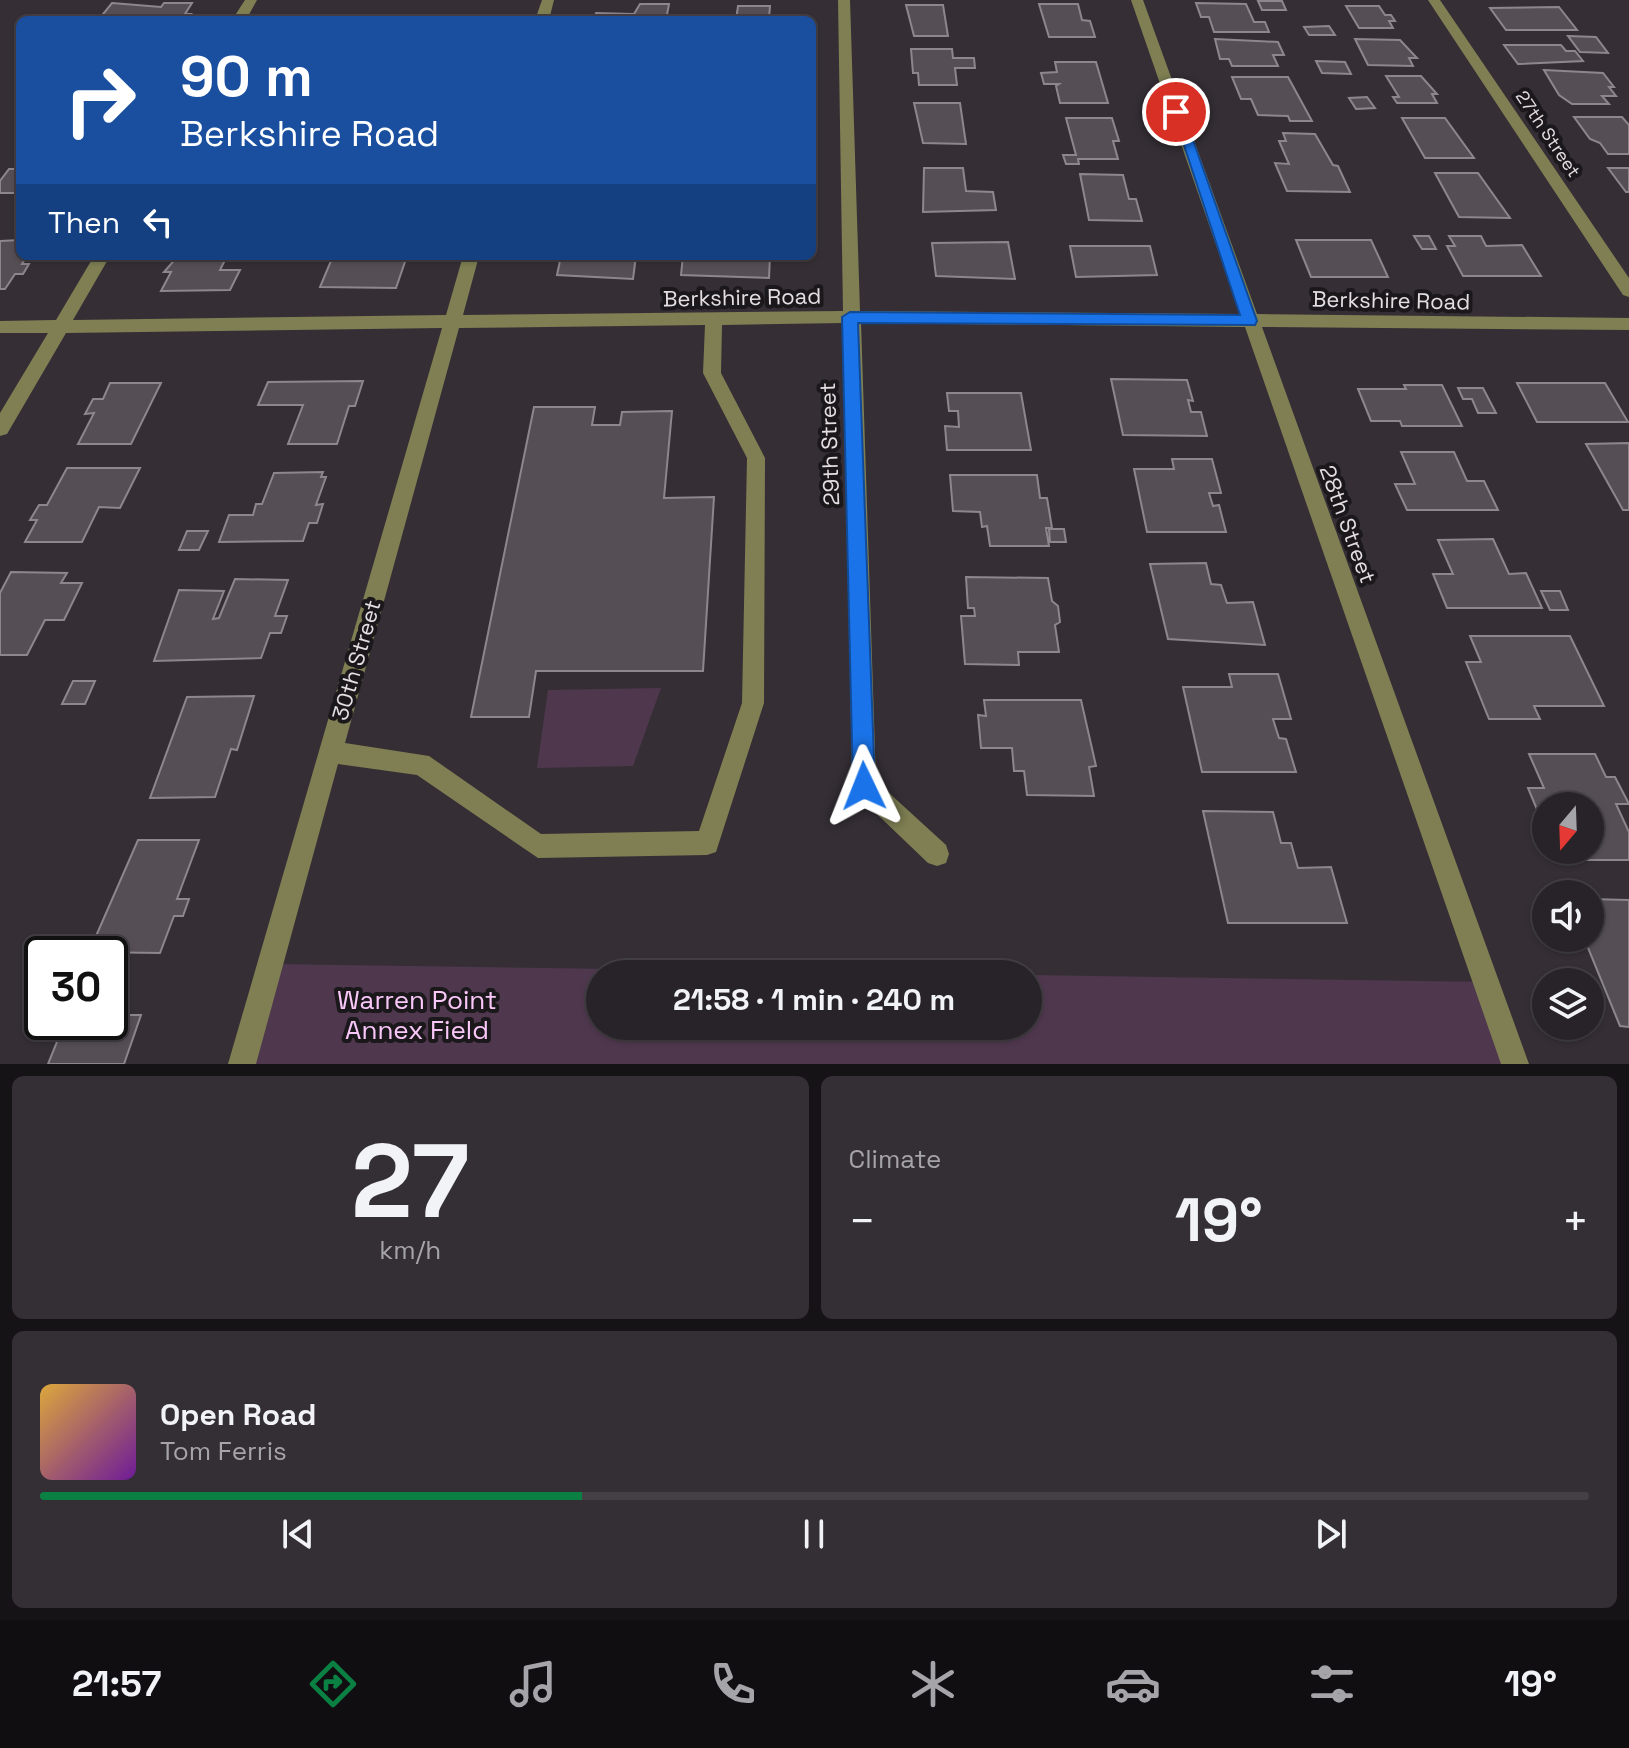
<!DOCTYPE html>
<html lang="en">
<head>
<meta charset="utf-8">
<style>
  :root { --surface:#282328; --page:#342f34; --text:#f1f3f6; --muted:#a5a4a8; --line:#444045; --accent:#0b8043 }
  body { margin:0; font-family:"Space Grotesk",sans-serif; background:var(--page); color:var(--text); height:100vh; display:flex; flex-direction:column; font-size:30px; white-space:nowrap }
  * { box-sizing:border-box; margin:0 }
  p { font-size:26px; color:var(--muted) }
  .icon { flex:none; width:44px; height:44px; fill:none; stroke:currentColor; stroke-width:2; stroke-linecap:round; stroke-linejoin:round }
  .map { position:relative; height:1064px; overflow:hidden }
  .panel { display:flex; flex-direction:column; gap:12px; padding:12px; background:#161316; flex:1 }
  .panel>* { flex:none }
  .guide { position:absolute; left:16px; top:16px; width:800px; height:244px; border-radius:12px; box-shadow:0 2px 6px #0004,0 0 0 2px var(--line); background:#1a4fa0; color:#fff; overflow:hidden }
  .needle { width:52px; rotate:199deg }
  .tools { position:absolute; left:1532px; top:792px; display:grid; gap:16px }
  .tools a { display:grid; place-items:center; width:72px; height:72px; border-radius:50%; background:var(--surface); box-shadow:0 2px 6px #0004,0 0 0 2px var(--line); font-size:40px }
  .speed { position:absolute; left:24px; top:936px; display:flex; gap:16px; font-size:40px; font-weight:700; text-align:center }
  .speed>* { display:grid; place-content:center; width:104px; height:104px; border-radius:50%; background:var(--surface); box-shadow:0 2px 6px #0004,0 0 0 2px var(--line); line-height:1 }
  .speed .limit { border:4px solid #111; border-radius:12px; background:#fff; color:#111 }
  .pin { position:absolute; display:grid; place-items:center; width:68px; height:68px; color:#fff; margin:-34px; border:4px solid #fff; border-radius:50%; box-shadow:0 2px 8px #0007 }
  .me { position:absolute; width:88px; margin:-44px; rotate:358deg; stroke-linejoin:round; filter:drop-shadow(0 0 6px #0008) }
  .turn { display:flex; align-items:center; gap:28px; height:168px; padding:0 32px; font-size:36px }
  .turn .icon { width:104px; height:104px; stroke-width:2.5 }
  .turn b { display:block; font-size:56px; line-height:68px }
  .then { display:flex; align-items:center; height:76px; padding:0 32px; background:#0003; gap:16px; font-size:30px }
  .big { font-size:60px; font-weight:600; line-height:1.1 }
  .panel .tile { flex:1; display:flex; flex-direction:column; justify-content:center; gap:12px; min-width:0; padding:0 28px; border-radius:12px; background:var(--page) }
  .panel .dial { align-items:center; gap:0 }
  .dial b { font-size:104px; line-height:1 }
  .song { display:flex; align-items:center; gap:24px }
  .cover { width:96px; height:96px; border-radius:12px; background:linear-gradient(135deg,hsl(40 70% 55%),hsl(280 70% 35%)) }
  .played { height:8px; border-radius:4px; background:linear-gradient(90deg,var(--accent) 35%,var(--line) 35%) }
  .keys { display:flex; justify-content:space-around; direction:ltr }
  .heat { display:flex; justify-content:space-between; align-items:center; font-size:44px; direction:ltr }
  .panel .tiles { flex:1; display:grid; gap:12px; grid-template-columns:1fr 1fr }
  .tile:last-child { grid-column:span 2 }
  .trip { position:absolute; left:586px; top:960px; width:456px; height:80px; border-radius:40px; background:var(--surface); box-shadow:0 2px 6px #0004,0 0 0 2px var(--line); font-weight:600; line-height:80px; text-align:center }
  .tabs { display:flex; height:128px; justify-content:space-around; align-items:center; background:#100e10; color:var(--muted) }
  .tabs .icon { width:56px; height:56px }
  .tabs .current { color:var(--accent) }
  .tabs b { font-size:36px; color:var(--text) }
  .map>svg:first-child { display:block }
  .green { fill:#4f384e }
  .building { fill:#554f55; stroke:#8d878d; stroke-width:2 }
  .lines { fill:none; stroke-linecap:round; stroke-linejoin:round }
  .minor { fill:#7f7f53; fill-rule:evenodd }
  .route { fill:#1a73e8; stroke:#114b97; stroke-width:2 }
  .labels { text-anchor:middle; stroke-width:8; stroke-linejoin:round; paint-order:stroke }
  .far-street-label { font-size:18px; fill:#e3dfe3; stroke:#1b181b }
  .street-label { font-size:22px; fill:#e3dfe3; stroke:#1b181b }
  .near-park-label { font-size:26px; fill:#fac7f9; stroke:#1b181b }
</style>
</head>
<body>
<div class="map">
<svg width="1629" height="1064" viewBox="0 0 1629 1064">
  <rect width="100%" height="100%" fill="#352f35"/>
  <!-- green -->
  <path class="green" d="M661,688L633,766L537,768L548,690Z
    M270,964L942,974H600V1026H1028V975L1486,982L1515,1064H242Z"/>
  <!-- building -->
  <path class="building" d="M1258,1H1282L1286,10H1262Z
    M112,3L161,7L164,3H192L185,14H191L187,20L99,19Z
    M1196,3L1246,4L1254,22H1265L1269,32H1214L1209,17H1201Z
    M640,4H669L666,20H594L596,13L634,14Z
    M1039,4H1078L1082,20L1090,21L1095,37H1049Z
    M906,5H943L948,36H914Z
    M738,6H770L769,18L772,20H736Z
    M1346,6H1379L1385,15H1391L1395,21H1389L1393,28H1359Z
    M1559,7L1577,30H1506L1490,8Z
    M1329,26L1335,35H1309L1304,27Z
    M1568,36L1596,37L1608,53L1580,52Z
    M1215,39L1278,42L1284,55H1273L1278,66H1232L1229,59H1220Z
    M1355,39L1400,40L1417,58H1409L1413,66L1368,65Z
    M1504,45H1561L1566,51H1575L1583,61L1518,64Z
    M911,49H952L953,58H974L975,68H955L957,85H919L918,73H913Z
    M1316,61L1345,62L1351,74L1322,73Z
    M1055,62H1096L1108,103H1060L1056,86L1059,84H1044L1041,73L1057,72Z
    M1544,70L1603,73L1614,87H1609L1616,96H1602L1609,104H1572L1559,95Z
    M1386,76H1421L1437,94H1432L1437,103H1397L1393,97H1399Z
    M1232,77H1288L1312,121H1290L1288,116L1258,115L1251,99H1241Z
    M1367,97L1375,108L1356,109L1349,98Z
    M914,103H960L966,144L923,143Z
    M1574,117H1622L1629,125V154H1608L1600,143L1590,139Z
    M1066,118H1112L1119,141H1113L1118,159H1078L1079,164H1066L1063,155H1076Z
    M1402,118H1445L1474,158H1425Z
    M1283,133L1315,134L1333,165L1338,166L1350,192L1287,191L1275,163L1289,164L1279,141H1286Z
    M924,168H963L966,191L993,192L996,210L923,212Z
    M1608,168H1629V192H1626Z
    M9,169H20V193H0V181Z
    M1435,173H1478L1510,218L1459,217Z
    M1080,174L1123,175L1129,199H1136L1142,221L1089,220Z
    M1414,236H1429L1436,249H1422Z
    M1449,236H1481L1486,246L1522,245L1541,276H1463L1447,246H1455Z
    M20,240V256H27L22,264H29L23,274H15L5,289H0V241Z
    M1296,240H1371L1388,277H1311Z
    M1008,242L1015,279L936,276L932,243Z
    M1070,246H1150L1157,275L1076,277Z
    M178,256H227L220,270H240L230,290L161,291L171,272H164Z
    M333,256H407L396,288L320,287Z
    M561,256H636L633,279L557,275Z
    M683,256H770L769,278L681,275Z
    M1111,379L1187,380L1193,401L1188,400L1191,412H1201L1207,436L1123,435Z
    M363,381L355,406H349L337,444H288L303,405H258L268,382Z
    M110,383H161L131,444H78L94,413L85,414L93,399H103Z
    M1517,383H1605L1628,422H1537Z
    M1404,385H1442L1462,426H1402L1400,421H1371L1358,389H1406Z
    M1458,388H1483L1496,413H1478L1472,399H1463Z
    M947,393H1021L1031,450H947L945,426L959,427L958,411H949Z
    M534,407H595L592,425H620L622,412L672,411L664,498L714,497L703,671H536L529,717H471Z
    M1629,443V510H1623L1586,444Z
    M1401,452H1454L1467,481H1484L1498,510H1407L1395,484H1415Z
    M1172,459H1212L1221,493H1209L1213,506L1219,505L1226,532H1147L1134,469H1174Z
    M67,468H140L120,508L99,507L82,542H25L37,520H30L39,505H47Z
    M323,472L321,477H326L316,505L323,504L317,523H309L303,541L219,542L229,515H253L256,504H262L274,473Z
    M950,475H1037L1040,498H1047L1052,528H1046L1049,546H990L987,526L982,527L980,512L953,511Z
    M1049,529H1064L1066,542H1050Z
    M187,531H208L199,550H179Z
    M1493,539L1509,574L1526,573L1542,608H1447L1433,574H1453L1438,540Z
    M1206,563L1211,584L1221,585L1227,603L1253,602L1265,645L1168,639L1150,564Z
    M11,572L67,573L61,583H82L64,620H45L27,655H0V593Z
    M966,577L1048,578L1052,601L1058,606L1060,622L1055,625L1059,652H1018L1019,665L965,664L961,616H975L974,608H968Z
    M235,579L288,580L275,616H287L281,633H270L261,658L154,661L179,590L224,591L213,619L219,618Z
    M1541,591H1560L1568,610H1550Z
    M1470,636H1570L1604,706H1534L1540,719H1489L1466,662H1481Z
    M1229,674H1278L1291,719H1273L1279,738L1286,739L1296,772H1202L1183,687H1232Z
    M73,681H95L85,704H62Z
    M254,696L237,750L231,749L215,797L150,798L187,697Z
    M984,700H1081L1096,766L1089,767L1094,796L1027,795L1024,771H1014L1012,748H981L978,715L986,716Z
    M1529,754H1595L1606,777H1615L1629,804H1616L1629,832V860H1558L1554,850H1590V806H1546V831L1528,788H1544Z
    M1203,811L1273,812L1281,843H1291L1298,868L1331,867L1347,923H1228Z
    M138,840H199L177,899H189L183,916H174L160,953L89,952Z
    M1590,899L1629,900V1027L1620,1026L1584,938H1590Z
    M110,1015H141L124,1064H48L65,1022H110Z"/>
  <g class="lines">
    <!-- minor -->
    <path class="minor" d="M245,0H257L246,20H232Z
      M542,0H554L549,20H535Z
      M838,0H850L860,311L1240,314L1131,0H1143L1257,314L1629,318V330L1262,327L1529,1064H1501L1245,327L861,323L876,781L946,845L949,854L946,863L937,866L928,863L856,794L852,786L844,323L722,325L721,373L765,458L764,703L716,852L707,855L538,858L417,775L338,764L256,1064H228L442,328L66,333L7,434L0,436V413L48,333H0V321L56,320L94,256H110L73,320L446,315L463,256H479L463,315L843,311ZM705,325L703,373L747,458L742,703L699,831L541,834L429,756L345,743L459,328Z
      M1428,0H1440L1629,278V297L1623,295Z"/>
  </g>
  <!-- route -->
  <path class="route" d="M1172,109L1183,112L1257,321L1255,325L858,323L875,786L872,794L864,797L856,794L853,786L842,317L850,312L1240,315Z"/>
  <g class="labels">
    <!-- far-street labels -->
    <g class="far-street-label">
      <text transform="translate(1548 134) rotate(56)" y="6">27th Street</text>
    </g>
    <!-- street labels -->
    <g class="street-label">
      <text transform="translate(742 297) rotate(-1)" y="8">Berkshire Road</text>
      <text transform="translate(1391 300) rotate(1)" y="8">Berkshire Road</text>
      <text transform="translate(829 444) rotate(-92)" y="8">29th Street</text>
      <text transform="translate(1348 524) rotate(70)" y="8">28th Street</text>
      <text transform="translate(356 660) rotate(-74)" y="8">30th Street</text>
    </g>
    <!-- near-park labels -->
    <g class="near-park-label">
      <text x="417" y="1009">Warren Point<tspan x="417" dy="30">Annex Field</tspan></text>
    </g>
  </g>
</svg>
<div class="tools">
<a><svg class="needle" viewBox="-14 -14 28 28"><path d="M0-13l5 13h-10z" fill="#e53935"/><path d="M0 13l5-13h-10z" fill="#a5a4a8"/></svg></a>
<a><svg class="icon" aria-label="sound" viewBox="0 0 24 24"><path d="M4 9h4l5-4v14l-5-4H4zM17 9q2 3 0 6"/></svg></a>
<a><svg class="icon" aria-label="layers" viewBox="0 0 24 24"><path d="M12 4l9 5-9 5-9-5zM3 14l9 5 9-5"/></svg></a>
</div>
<div class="speed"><div class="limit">30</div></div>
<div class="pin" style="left:1176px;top:112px;background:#d93025"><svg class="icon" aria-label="arrive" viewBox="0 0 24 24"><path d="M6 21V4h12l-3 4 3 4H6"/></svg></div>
<svg class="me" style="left:864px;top:786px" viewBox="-20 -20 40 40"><path d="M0-17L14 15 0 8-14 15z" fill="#1a73e8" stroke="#fff" stroke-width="4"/></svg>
<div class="trip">21:58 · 1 min · 240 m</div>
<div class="guide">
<div class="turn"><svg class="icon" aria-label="right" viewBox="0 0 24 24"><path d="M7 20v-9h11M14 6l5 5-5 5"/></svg><div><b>90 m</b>Berkshire Road</div></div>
<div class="then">Then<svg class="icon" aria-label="left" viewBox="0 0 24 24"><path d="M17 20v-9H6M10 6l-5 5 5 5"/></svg></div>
</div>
</div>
<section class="panel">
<div class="tiles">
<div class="tile dial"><b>27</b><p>km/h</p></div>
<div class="tile"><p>Climate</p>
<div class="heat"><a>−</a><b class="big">19°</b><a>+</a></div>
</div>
<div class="tile">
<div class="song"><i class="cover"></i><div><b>Open Road</b><p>Tom Ferris</p></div></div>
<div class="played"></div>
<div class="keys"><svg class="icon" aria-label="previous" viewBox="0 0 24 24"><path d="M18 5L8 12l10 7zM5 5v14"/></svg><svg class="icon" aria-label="pause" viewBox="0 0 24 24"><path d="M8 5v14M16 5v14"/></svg><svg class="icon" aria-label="next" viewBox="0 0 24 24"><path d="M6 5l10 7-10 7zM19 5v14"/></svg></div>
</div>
</div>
</section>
<nav class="tabs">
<b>21:57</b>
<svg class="icon current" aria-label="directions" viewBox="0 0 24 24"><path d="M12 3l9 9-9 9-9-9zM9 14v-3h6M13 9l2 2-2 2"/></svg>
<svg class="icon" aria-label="music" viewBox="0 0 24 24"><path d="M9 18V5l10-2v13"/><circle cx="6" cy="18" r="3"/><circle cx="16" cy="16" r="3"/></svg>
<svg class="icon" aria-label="phone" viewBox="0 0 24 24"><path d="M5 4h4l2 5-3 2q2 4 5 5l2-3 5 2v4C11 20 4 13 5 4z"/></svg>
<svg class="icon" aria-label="climate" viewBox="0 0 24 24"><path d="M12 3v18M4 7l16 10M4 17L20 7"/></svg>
<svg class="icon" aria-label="car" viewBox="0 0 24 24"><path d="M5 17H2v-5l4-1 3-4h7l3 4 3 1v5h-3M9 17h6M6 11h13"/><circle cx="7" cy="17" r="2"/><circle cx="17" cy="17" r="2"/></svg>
<svg class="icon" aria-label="filters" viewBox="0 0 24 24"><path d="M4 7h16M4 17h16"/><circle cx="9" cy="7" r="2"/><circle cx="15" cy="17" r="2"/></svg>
<b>19°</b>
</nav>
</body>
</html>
